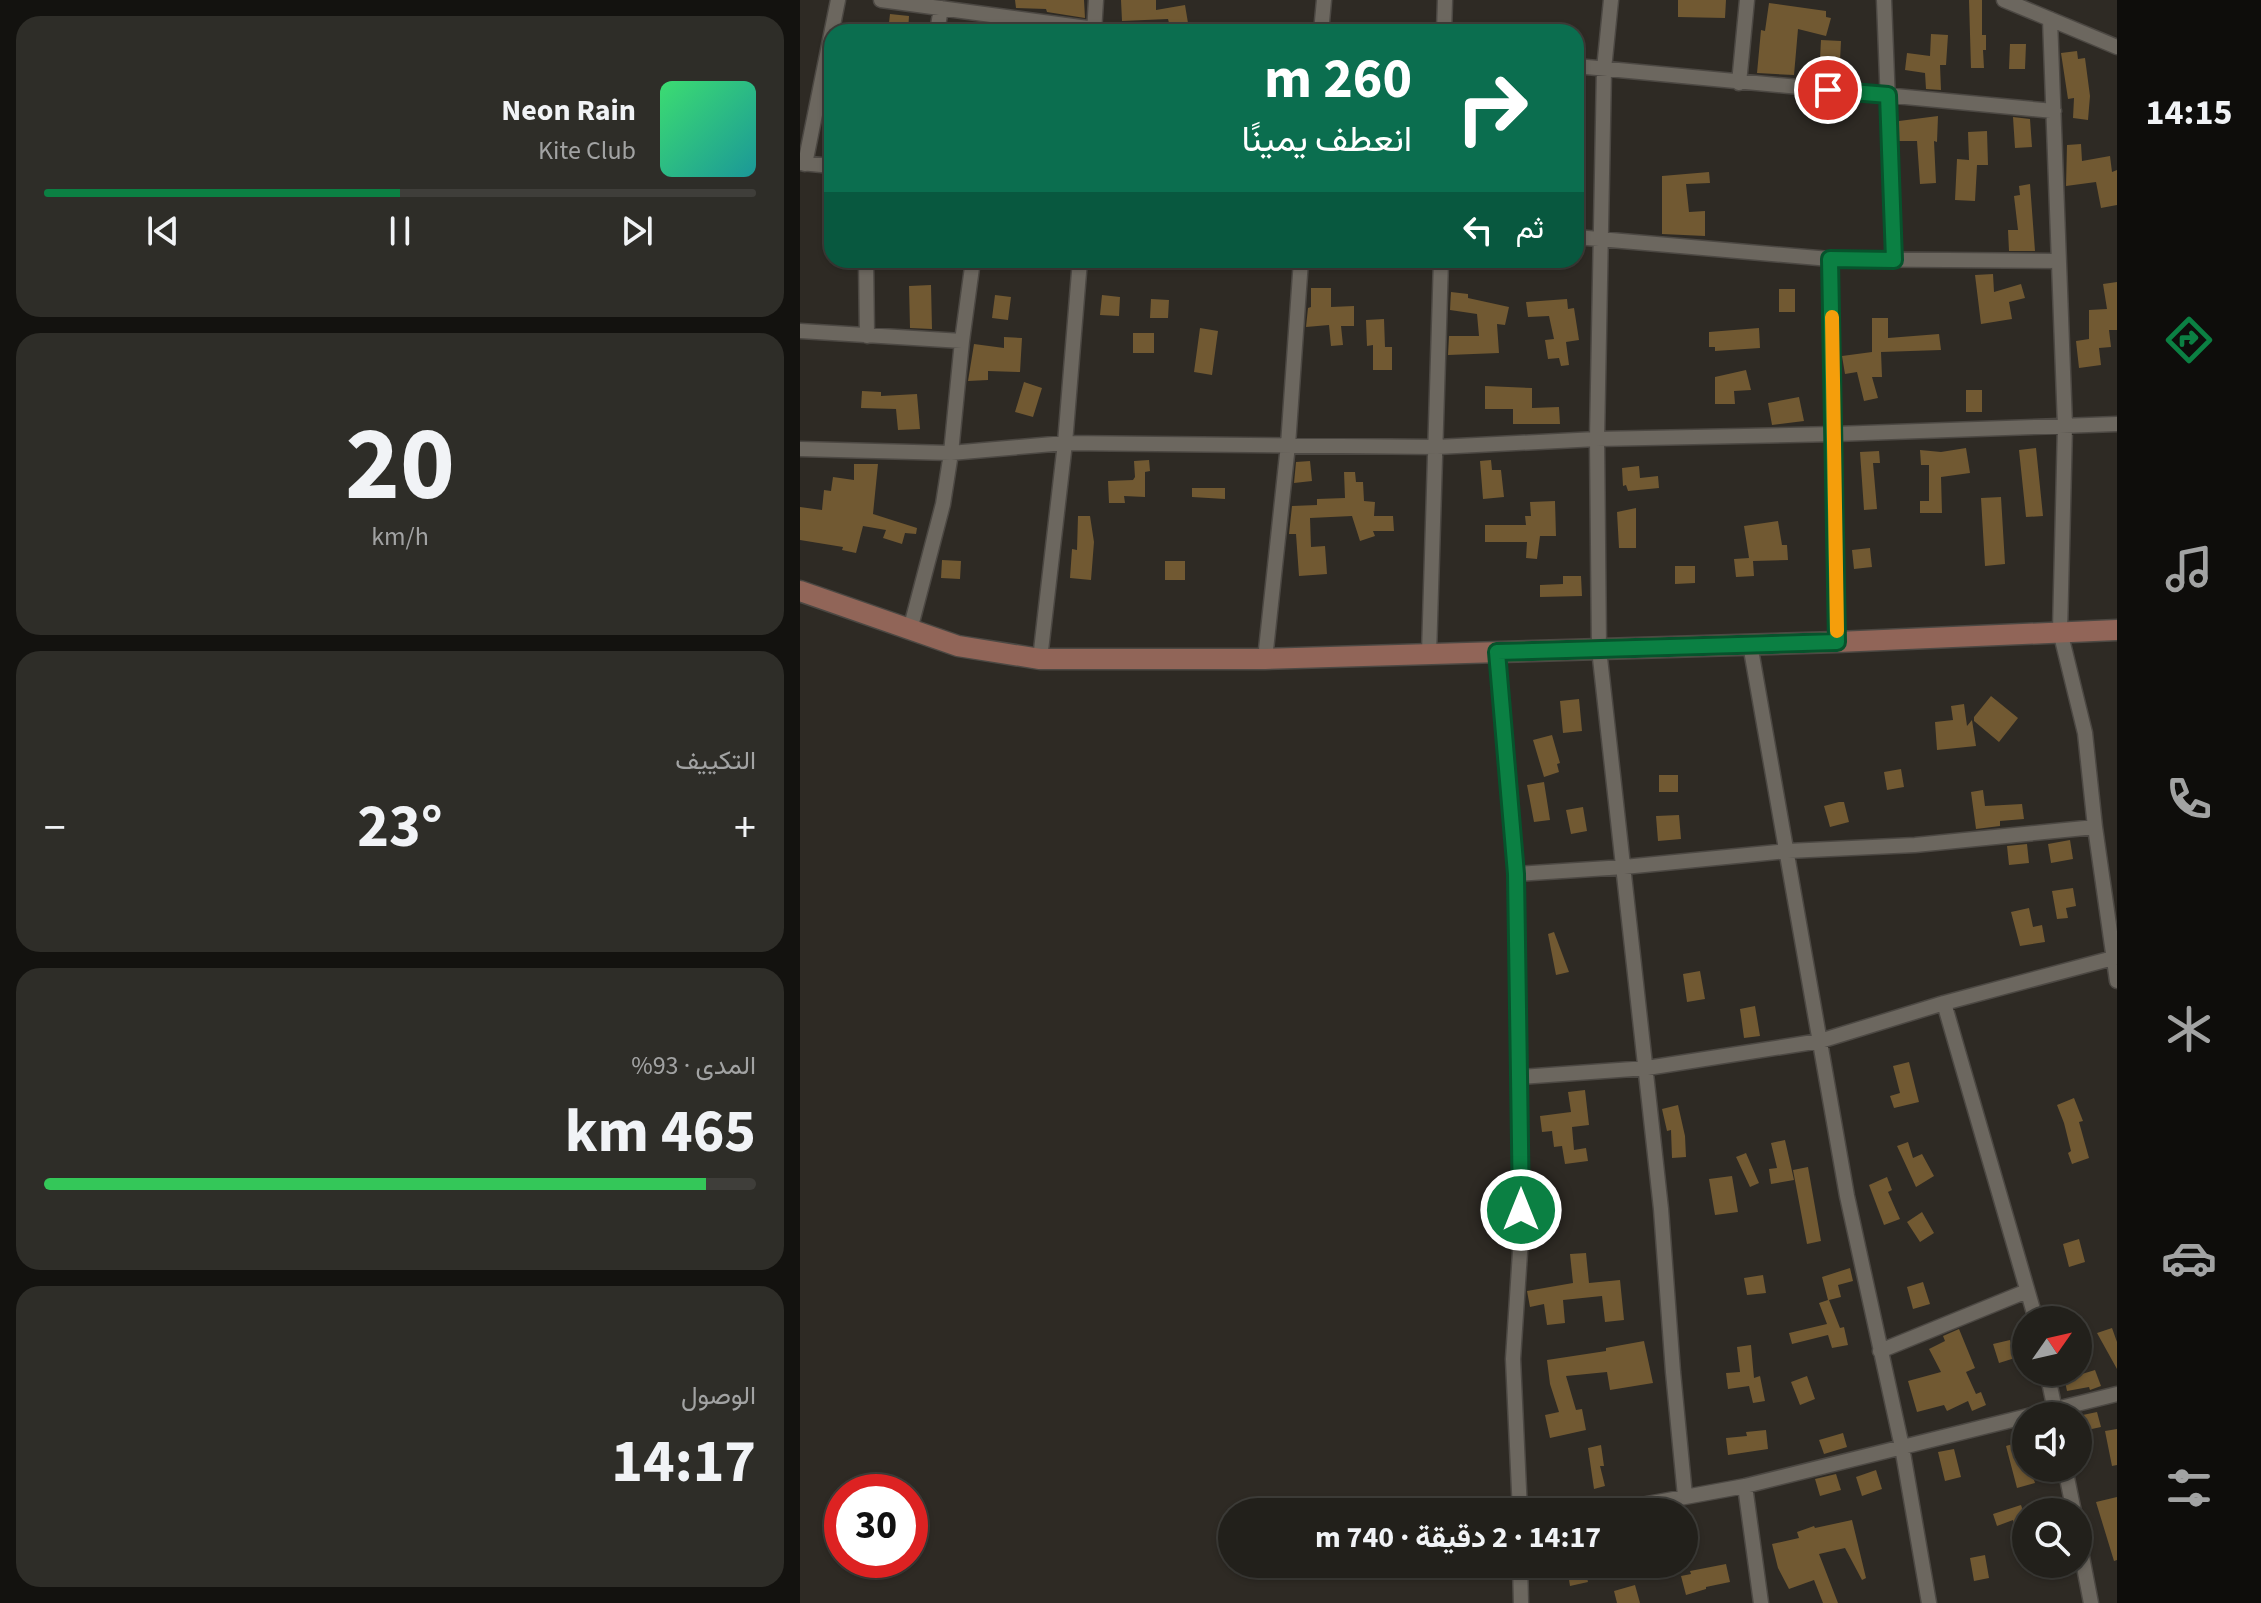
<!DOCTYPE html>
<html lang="ar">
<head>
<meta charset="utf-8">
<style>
  :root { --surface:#22201b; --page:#2e2d28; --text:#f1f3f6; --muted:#a2a3a3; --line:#3f3e3a; --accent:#0b8043 }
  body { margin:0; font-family:"Source Sans 3",Vazirmatn,sans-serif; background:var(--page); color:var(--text); direction:rtl; height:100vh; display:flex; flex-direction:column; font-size:30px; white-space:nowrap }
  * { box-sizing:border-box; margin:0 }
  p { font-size:26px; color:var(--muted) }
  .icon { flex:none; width:44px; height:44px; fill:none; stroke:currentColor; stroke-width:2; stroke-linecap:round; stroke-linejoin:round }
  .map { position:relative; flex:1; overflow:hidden; direction:ltr }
  .details { display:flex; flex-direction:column; gap:16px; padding:16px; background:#13120f; width:800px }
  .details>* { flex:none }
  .banner { position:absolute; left:24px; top:24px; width:760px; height:244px; border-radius:24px; box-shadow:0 2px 6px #0004,0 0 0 2px var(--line); direction:rtl; background:#0b6e4f; color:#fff; overflow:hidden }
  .needle { width:52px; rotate:56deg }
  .controls { position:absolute; left:1212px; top:1306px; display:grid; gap:16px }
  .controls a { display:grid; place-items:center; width:80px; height:80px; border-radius:50%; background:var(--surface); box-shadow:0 2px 6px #0004,0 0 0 2px var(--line); font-size:40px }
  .speed { position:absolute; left:24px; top:1474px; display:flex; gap:16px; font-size:40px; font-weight:700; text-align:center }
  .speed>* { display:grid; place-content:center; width:104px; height:104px; border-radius:50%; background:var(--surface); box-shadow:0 2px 6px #0004,0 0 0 2px var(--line); line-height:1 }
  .speed .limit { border:12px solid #d22; background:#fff; color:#111 }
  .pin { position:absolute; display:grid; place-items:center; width:68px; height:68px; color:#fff; margin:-34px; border:4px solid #fff; border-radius:50%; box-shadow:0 2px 8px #0007 }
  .me { position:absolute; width:88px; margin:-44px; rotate:0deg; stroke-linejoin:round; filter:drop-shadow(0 0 6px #0008) }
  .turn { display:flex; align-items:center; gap:28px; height:168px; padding:0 40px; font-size:36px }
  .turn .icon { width:104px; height:104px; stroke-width:2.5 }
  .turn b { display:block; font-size:56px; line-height:68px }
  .then { display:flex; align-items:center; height:76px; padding:0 40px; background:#0003; gap:16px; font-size:30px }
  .big { font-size:60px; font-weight:700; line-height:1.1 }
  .details .card { flex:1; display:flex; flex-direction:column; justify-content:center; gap:12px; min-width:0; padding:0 28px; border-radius:24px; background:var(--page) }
  .details .dial { align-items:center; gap:0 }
  .dial b { font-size:104px; line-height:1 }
  .song { display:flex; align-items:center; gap:24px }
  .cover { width:96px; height:96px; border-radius:12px; background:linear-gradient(135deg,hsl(140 70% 55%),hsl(180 70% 35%)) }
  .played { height:8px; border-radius:4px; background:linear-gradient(90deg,var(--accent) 50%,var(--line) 50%) }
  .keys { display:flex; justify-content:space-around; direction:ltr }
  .heat { display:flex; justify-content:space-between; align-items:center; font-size:44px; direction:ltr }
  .charge { height:12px; border-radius:6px; background:linear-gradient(90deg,#34c759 93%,var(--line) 0) }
  .trip { position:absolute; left:418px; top:1498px; width:480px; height:80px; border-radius:40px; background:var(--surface); box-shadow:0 2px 6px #0004,0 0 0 2px var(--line); font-weight:700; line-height:80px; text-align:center; direction:rtl }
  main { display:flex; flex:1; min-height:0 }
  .tab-bar { display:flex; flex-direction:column; width:144px; justify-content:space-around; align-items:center; background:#0e0d0b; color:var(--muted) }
  .tab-bar .icon { width:56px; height:56px }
  .tab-bar .selected { color:var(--accent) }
  .tab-bar b { font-size:36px; color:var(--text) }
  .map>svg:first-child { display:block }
  .building { fill:#715932 }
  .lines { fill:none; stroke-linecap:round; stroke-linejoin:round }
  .minor-casing { stroke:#4c4843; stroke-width:17 }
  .secondary-casing { stroke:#4c4843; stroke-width:23 }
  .minor { stroke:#6c675f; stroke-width:14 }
  .secondary { stroke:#916558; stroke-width:20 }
  .route-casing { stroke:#07532c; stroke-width:20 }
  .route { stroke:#0b8043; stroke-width:14 }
  .slow { stroke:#f59e0b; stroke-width:14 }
</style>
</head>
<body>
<main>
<nav class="tab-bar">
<b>14:15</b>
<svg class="icon selected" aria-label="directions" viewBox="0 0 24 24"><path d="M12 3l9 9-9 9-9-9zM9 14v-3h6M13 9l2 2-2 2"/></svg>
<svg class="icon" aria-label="music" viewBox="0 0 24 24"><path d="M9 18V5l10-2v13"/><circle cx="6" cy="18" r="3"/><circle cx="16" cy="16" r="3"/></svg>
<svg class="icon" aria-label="phone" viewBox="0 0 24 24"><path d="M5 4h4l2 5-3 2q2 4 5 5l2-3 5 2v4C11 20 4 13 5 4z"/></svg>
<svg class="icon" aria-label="climate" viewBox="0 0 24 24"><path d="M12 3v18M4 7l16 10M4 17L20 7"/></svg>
<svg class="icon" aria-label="car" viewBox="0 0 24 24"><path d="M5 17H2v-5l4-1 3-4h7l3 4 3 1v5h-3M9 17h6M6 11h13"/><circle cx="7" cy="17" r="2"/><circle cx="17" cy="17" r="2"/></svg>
<svg class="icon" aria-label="filters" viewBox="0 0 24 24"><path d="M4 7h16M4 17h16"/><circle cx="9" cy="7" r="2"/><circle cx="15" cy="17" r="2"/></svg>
</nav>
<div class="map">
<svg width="1317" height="1603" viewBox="0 0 1317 1603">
  <rect width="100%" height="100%" fill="#2e2a24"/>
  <!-- building -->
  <path class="building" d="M215,0H284L285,18L247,12L246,9L216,8Z
    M321,0H356V10L385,5L388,23L370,27L368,19L322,21Z
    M878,0H926L925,18L878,17Z
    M1169,0H1182V35H1186V50H1183L1184,68H1171Z
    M969,3L1026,11V17L1031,18L1026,36L998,29L994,75L957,73L961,30L965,31Z
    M90,14L109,16L108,32H88Z
    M1131,34L1148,35L1146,65H1140L1141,90L1126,89L1125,73L1105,70L1107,53L1130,56Z
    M1021,40L1041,41L1039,81L1019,79Z
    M1210,44H1226L1225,69H1209Z
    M1277,51L1278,59L1285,58L1290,96L1288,120L1273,118L1274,98L1268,99L1261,53Z
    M1138,116L1137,142L1134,141L1136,183L1120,184L1117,141H1099V121Z
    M1213,117L1230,119L1232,147L1215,148Z
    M1187,131L1188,165H1177L1175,201L1155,200L1157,159L1169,160L1168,132Z
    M1281,144L1282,161L1310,156L1312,172L1317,170V205L1301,208L1296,182L1266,186L1267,145Z
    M909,172L910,183L886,184L889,212L905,211V236L862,234V176Z
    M1230,184L1235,251H1209L1208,230H1218L1214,196L1220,195L1219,186Z
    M1193,274L1194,292L1221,284L1225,298L1209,302L1212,319L1181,324L1175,275Z
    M1317,282V330H1309L1311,347L1299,348L1301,365L1279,368L1276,341L1289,339V310L1307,309L1303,284Z
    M131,285L132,329L110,328L109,286Z
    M511,288H531V307L554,306V326H541L543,345L531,346L529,325L506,327L508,308L511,307Z
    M979,289H995V312H979Z
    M651,292L668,294V298L709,307L705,325L697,324L699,353L648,355L649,336H679L677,314L650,310Z
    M195,295L211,297L208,320L192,318Z
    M302,295L320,297L319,316L300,315Z
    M351,299L369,300L368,318H350Z
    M767,299L768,309L774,308L779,340L766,342L769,365L761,366L759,358L748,359L745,340L754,339L749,316L728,317L726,302Z
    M1072,318H1088V338L1139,334L1141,350L1081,352L1082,377H1072L1078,398L1064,401L1057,372L1045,374L1042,356L1072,352Z
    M584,319L585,347H592V370H573V345L567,346L566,320Z
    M400,328L418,331L412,375L394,372Z
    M959,328L960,348L915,351V347H909V332Z
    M333,333H354V353H333Z
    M204,337L222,338L220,372L188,371V380L168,381L174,344L204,348Z
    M946,370L951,390L934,391L935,404H915V377Z
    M224,382L242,388L233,417L215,412Z
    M685,386L732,388V408L759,407L760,424H713V409H685Z
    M1166,390H1182V412H1166Z
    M62,391L81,392V396L117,394L120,429L98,430L96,409L61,408Z
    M999,397L1004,421L972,425L968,403Z
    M1166,448L1170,473L1141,477L1142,513H1120V501H1129V465H1121L1120,450L1141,452Z
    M1236,448L1243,516L1226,517L1219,450Z
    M1079,451L1080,463H1073L1077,509L1064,510L1060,452Z
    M349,460L350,471L345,472V497L324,496L325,503H309L308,481L333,480L335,477L334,461Z
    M691,460L692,470H701L704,497L683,499L680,461Z
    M510,461L512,481L494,483L496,462Z
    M54,464H78L73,514L117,528L116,534L105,533L102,544L83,538L86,530L63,526L56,553L42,550L43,547L0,540V507L22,510L24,490L31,491L33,477L54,480Z
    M839,466L840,478L858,476L859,488L828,491L826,485L823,486L822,468Z
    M544,472H555L556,482H563L564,501L575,502L574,516H593L594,531H573L575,536L560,541L552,516L510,518L511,547L525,546L527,574L499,576L496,534H489L492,506L517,505V499L545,498Z
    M392,488H425V499L392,497Z
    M1201,497L1205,564L1185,566L1181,498Z
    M755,501L756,536H740L737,559L726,558L727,542H685V525H726L725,516H731L730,502Z
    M836,508V548H819L817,512Z
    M278,516H290L294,542L291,580L270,578L272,549L277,550Z
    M978,521L982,545H987L988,560L953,561L954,576L936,577L934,559L949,558L944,526Z
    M1070,548L1072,567L1054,569L1052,550Z
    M142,560L161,561L160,579L141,578Z
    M365,561H385V580H365Z
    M875,566H895V583L875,584Z
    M763,576H781L782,596L740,597V585L763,584Z
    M1191,696L1218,718L1199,742L1174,721V717Z
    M779,699L782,731L763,733L760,701Z
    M1164,704L1167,726L1172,720L1176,746L1137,750L1135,722L1153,720L1151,706Z
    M752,735L760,763L757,764L759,772L744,777L733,740Z
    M1101,769L1104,787L1087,790L1084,772Z
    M859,775H878V792H859Z
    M744,782L750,820L734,822L727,785Z
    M1183,790L1185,806L1222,804L1224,819L1200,821V826L1176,829L1171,792Z
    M1039,802H1044L1049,822L1030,827L1024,806Z
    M783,807L787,831L771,834L766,810Z
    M879,815L881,839L858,841L856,816Z
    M1270,840L1273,859L1251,863L1248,844Z
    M1227,844L1229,863L1209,865L1207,846Z
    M1273,888L1276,906L1266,908L1268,918L1257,919L1252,891Z
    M1229,908L1233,927L1242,925L1245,942L1220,946L1211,912Z
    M754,932L769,972L756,975L748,934Z
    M900,971L905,999L887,1002L883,974Z
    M955,1006L960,1036L944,1038L940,1009Z
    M1109,1062L1119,1102L1094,1108L1090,1096L1100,1093L1093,1066Z
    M785,1090L789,1125L772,1127L774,1150L786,1148L788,1161L765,1164L762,1146L754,1147L752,1131L742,1132L740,1116L771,1112L768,1092Z
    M1274,1098L1283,1121L1279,1122L1289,1158L1272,1164L1268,1153L1271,1151L1264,1123L1257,1105Z
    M878,1105L885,1136L886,1157L872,1158L871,1130L867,1131L862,1109Z
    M985,1140L994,1180L971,1184L969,1169L977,1168L971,1143Z
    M1108,1142L1113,1158L1122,1154L1134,1176L1116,1187L1097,1146Z
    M946,1153L959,1183L950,1187L936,1157Z
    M1008,1167L1021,1241L1007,1244L993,1170Z
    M932,1176L938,1212L915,1215L909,1179Z
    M1087,1177L1092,1190L1088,1192L1100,1219L1084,1225L1069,1185Z
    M1122,1212L1134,1233L1120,1242L1107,1222Z
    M1279,1239L1285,1262L1269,1267L1263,1244Z
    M786,1253L789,1283L820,1280L824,1320L805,1322L802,1296L763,1300L765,1323L747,1325L744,1304L730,1307L727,1291L773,1283L770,1254Z
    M1050,1268L1053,1281L1038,1285L1041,1297L1029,1300L1040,1328L1044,1327L1048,1345L1032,1348L1028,1335L992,1344L989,1333L1027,1324L1019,1303L1028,1300L1022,1277Z
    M963,1275L966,1293L947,1295L944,1278Z
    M1123,1282L1130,1304L1113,1309L1107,1287Z
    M1312,1328L1317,1342V1369L1297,1333Z
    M1159,1329L1175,1368L1166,1372L1176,1394L1181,1392L1186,1405L1172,1411L1168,1401L1147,1411L1144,1405L1117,1412L1108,1381L1141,1372L1129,1349L1145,1341L1143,1336Z
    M1210,1340L1215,1358L1199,1363L1193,1344Z
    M844,1341L853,1383L810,1390L807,1372L766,1376L776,1410L782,1409L786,1430L750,1438L745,1415L759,1412L750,1384L747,1360L806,1351V1348L811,1347Z
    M951,1345L954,1378L960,1376L965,1401L953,1403L949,1386L928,1389L926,1373L940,1372L937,1347Z
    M1295,1370L1301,1386L1290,1390L1289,1387L1267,1391L1263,1372H1281L1282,1374Z
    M1007,1376L1015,1399L1000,1405L991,1382Z
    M1297,1412L1301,1427L1278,1432V1416Z
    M1317,1429V1465L1312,1466L1305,1431Z
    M966,1430L968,1449L928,1455L926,1438L947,1436L946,1432Z
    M1043,1433L1047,1447L1024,1454L1019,1440Z
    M1226,1440V1468H1230L1235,1483L1217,1488L1206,1446Z
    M801,1445L804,1466H800L805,1486L794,1489L788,1448Z
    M1154,1449L1161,1477L1145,1481L1138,1452Z
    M1076,1470L1082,1489L1062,1496L1056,1477Z
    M1036,1474L1041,1490L1020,1496L1015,1479Z
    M1317,1497V1560L1314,1561L1296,1502Z
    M1221,1505L1226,1520V1557H1221L1213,1520L1197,1526L1193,1514Z
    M1052,1520L1066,1578L1062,1580L1045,1548L1019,1554L1038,1603H1023L1014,1580L989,1589L978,1568L972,1544L999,1538L997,1532L1014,1526L1015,1528Z
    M1185,1555L1189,1578L1174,1581L1170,1558Z
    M784,1564L788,1582L770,1586L767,1567Z
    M926,1564L930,1582L906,1587V1589L886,1595L881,1576L891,1574L890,1571Z
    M835,1585L840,1603H817L814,1591Z"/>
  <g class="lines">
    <defs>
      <path id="minor" d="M81,0L295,29L335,32
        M811,0L804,69L797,439L799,649L861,1209L873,1372L885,1496
        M1084,0L1094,260
        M1204,0L1317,47
        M1250,19L1265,426L1260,631L1285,733L1295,827L1317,981
        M137,32L141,8
        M294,32L296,0
        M521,32L524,0
        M644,32L645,0
        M776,66L1254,111
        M939,83L947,0
        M0,163L32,166
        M5,164L38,0
        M776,237L1030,259L1257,261
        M1030,259L1037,642
        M66,260L67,336
        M0,331L162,341
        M0,449L151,453L265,443L637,447L797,439L1035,434L1317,424
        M110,630L143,504L151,453L162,341L173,260
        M950,644L1047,1196L1102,1447L1129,1603
        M697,652L716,874L721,1237L713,1359L720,1512
        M629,654L641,260
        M240,659L265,443L280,260
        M465,659L488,445L501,260
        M716,874L824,867L988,851L1115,845L1295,827
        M1144,1003L1236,1320
        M720,1077L847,1068L1020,1041L1144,1003L1317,957
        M1080,1351L1227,1291
        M1247,1372L1256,1415
        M1265,1468L1274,1512
        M945,1486L961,1603
        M803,1512L945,1486L1317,1394
        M1278,1536L1291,1603
        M720,1564L721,1603"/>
      <path id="secondary" d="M0,591L158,646L240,659H465L1037,642L1317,630"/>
    </defs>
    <!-- minor casing -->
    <use href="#minor" class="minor-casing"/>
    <!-- secondary casing -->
    <use href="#secondary" class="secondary-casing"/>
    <!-- minor -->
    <use href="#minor" class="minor"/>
    <!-- secondary -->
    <use href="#secondary" class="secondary"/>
  </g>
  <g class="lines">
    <defs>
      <path id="route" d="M721,1210L716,874L697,652L1037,642L1030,259L1094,260L1088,95L1028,90"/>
    </defs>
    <!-- route casing -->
    <use href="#route" class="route-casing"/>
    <!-- route -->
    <use href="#route" class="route"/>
    <!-- slow -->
    <path class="slow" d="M1032,317L1037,631"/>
  </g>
</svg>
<div class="controls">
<a><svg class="needle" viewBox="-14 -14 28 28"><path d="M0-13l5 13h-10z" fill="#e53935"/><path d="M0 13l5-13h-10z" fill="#a2a3a3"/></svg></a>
<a><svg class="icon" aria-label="sound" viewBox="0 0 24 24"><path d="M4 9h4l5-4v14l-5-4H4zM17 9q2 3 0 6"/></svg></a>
<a><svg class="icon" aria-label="search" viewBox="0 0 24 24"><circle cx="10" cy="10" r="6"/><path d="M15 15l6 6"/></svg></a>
</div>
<div class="speed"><div class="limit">30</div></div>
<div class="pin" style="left:1028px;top:90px;background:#d93025"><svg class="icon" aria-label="arrive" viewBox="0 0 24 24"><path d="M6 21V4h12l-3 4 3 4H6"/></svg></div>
<svg class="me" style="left:721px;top:1210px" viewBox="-20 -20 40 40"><circle r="17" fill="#0b8043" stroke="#fff" stroke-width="3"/><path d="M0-11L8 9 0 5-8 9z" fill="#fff"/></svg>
<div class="trip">14:17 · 2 دقيقة · 740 m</div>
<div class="banner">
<div class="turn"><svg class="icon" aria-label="right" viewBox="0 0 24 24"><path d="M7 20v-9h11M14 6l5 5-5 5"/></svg><div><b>260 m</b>انعطف يمينًا</div></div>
<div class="then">ثم<svg class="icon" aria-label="left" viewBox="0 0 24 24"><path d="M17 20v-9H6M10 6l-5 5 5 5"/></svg></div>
</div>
</div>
<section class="details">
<div class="card">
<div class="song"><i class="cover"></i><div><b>Neon Rain</b><p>Kite Club</p></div></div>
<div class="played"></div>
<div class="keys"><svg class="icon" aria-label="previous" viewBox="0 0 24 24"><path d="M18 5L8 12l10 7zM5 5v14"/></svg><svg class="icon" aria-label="pause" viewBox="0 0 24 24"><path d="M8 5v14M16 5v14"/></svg><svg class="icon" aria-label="next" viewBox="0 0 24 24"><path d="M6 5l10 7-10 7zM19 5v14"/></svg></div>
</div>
<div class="card dial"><b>20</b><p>km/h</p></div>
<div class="card"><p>التكييف</p>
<div class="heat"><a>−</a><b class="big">23°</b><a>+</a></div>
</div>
<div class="card"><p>المدى · 93%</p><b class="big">465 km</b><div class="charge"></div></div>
<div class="card"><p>الوصول</p><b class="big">14:17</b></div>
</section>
</main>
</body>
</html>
